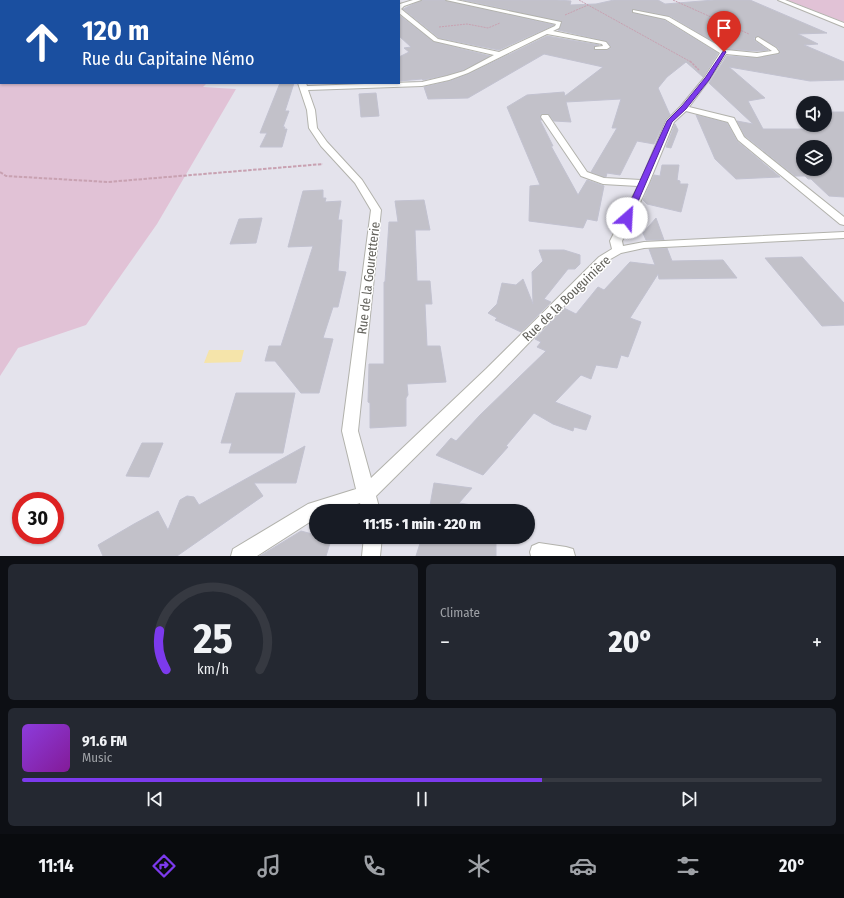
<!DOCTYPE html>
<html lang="en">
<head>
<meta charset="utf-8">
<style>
  :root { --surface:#171b24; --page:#242831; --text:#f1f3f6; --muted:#9ea1a6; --line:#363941; --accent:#7c3aed }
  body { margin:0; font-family:"Fira Sans Condensed",sans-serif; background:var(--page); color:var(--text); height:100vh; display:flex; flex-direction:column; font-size:15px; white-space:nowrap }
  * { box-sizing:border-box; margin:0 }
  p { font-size:13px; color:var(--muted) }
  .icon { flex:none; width:22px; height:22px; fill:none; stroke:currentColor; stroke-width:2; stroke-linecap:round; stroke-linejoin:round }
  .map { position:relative; height:556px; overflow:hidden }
  .panel { display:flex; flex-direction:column; gap:8px; padding:8px; background:#0d0f14; flex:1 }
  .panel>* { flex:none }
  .banner { position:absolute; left:0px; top:0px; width:400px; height:84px; box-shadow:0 1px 3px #0004; background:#1a4fa0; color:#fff; overflow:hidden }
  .controls { position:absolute; left:796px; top:96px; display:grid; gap:8px }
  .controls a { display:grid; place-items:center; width:36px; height:36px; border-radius:50%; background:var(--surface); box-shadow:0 1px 3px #0004; font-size:20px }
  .speed { position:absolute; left:12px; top:492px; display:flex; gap:8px; font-size:20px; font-weight:700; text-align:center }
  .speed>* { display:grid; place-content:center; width:52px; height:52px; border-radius:50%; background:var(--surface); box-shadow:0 1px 3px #0004; line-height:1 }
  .speed .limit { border:6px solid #d22; background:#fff; color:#111 }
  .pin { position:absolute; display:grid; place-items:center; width:34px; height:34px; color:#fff; margin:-41px -17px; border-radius:50% 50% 50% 0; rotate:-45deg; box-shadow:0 0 4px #0007 }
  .pin .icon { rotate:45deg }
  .me { position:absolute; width:44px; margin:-22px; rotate:26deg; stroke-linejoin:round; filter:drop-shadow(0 0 3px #0008) }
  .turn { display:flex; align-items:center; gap:14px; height:84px; padding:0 16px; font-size:18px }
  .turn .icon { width:52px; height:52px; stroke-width:2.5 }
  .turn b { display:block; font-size:28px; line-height:34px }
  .big { font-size:30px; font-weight:800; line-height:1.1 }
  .panel .card { flex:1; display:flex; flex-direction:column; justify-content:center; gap:6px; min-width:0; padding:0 14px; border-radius:6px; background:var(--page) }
  .panel .dial { align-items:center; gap:0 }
  .dial svg { height:104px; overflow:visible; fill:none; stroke:var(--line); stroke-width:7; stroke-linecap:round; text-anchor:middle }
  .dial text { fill:var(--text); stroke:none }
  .song { display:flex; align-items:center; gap:12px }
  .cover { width:48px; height:48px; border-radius:6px; background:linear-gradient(135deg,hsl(270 70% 55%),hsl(290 70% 35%)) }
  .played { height:4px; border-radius:2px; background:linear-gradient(90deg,var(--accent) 65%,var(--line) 65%) }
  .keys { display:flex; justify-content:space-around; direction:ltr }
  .heat { display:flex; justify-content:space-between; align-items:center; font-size:22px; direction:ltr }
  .panel .tiles { flex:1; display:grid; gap:8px; grid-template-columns:1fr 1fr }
  .card:last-child { grid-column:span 2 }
  .trip { position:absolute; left:309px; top:504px; width:226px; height:40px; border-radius:20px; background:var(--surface); box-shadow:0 1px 3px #0004; font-weight:800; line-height:40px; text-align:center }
  .tab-bar { display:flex; height:64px; justify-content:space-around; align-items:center; background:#090b0e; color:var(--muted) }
  .tab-bar .icon { width:28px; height:28px }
  .tab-bar .current { color:var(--accent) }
  .tab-bar b { font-size:18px; color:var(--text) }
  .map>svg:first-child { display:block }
  .green { fill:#e1c2d6 }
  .water { fill:#f5e4aa }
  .building { fill:#c2c1c9; stroke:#c2c2d0; fill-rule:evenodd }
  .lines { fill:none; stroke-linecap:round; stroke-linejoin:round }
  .minor-casing { stroke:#b2b2ac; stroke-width:2 }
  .path-far2 { stroke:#c8a1b1; stroke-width:1; stroke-dasharray:2 1; stroke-linecap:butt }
  .path-far1 { stroke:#c8a1b1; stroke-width:1.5; stroke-dasharray:2.5 1; stroke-linecap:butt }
  .path { stroke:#c8a1b1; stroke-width:2; stroke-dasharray:3.5 1.5; stroke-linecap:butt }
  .minor { fill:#fff; fill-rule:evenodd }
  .route { fill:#7c3aed; stroke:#51269a }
  .labels { text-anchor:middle; stroke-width:3; stroke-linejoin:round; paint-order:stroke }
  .street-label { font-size:13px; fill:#62615b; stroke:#fff }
</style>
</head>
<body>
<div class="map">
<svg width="844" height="556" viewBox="0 0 844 556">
  <rect width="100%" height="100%" fill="#e4e3ec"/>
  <!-- green -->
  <path class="green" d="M787,0H844V22L838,20Z
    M0,57L1,83H207L203,87L236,89L157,224L86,325L18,348L0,376Z"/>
  <!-- water -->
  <path class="water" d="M209,350H244L241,362L204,363Z"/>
  <!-- building -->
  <path class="building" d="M422,0H445L554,25L499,50L439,38L403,9Z
    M463,0H557L571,1L570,5L596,4L614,0H658L665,4L714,0H750L827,33L798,34L818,44L804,45L844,62V80L810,81L729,67L765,98L748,101L763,129H825L819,125H825V112H844V197L829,196L811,179H808L805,176H795L745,136L737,121L753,124L709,83L727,56L757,58L779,54L780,51L777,47L757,36L754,38L755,41L768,50L757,51L726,49L670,16L633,9L632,10L633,13L664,20L718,53L703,77L686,62L667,77L658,88L670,115L665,120L654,144L637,141L620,175L607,173L606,177H604L591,172L617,128H612L621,99L566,102L571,122L554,121L548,114H541L540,118L542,120H540L553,146H551L578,195L587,180L604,186L597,221L587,219L583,228L529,221L530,186L540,185L507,107L527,95L564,92L565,96L603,67L544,54L468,98L428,99L424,87L450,81L469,74L547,36L599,45L594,46L595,50H607L611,48V46L606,41L558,30L560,28L562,22L561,21ZM803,147H825V169H803Z
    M399,15L434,42L490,56L463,70L447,75L423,80L422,79L399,81V57L409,52L404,48L411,47L399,36Z
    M280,83H294L285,111H289L283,127H285L284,129H287L282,147H260L267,133H260Z
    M376,93L379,116L361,117L359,94Z
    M696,115L727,123L737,141L780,177L736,179L715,159Z
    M675,124L678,130L671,148L666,147Z
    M662,165H679L677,180L680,181V184H688L681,212L647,204L643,200L654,175L660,176Z
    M323,190V198H326L325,202L341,201L338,220H342L338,271L346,272L338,307H333L323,338L333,339L319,393H301L275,361H265L269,346H281L313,246L288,247L303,191Z
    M424,200L430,230H415L417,281H430L432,304H425L427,346H440L446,382L407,384L408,395L406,398V426L370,428V403L368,402L369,364H384V282H385L389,222H398L395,201Z
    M262,218L256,243L230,244L239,219Z
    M656,218L664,240H646L643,233Z
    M667,248L672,261L723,260L737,278L659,279L658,274L630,318L641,322L628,357L621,355L617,368L596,365L591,379L581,375L555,402L591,416L586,430L574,427L573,431L553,424L534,413L506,446L508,447L483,475L436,455L451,438L456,441L480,415L546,351L537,347L541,342L535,339L564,308L576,314L598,287L604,290L630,262L655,265L649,249Z
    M539,250H564L580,255V264L575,269H568L544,299L551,302L521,332L495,320L497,318L488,313L497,304L502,283L516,285L523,279L533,304L532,272L543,261Z
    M802,257L844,303V325L822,326L765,258Z
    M236,393H295L283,453H229L232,443H221Z
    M142,443H163L149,477L126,476Z
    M305,446L296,483H254L263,496L177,556H103L98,545L134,524L158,511L168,530L180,500L187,496L194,497L199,505Z
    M434,483L472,488L459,503L497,509V511H429Z
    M301,531L316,535V537L331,540L326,556H260Z
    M422,537H496V556H416Z"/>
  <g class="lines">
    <defs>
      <path id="minor" d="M28,0H38L39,1H29Z
        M62,0H71L61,1Z
        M73,0H82L72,1Z
        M202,0H210L211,1H203Z
        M341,0H347V1H341Z
        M413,0H421L404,6L401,9L438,39L499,52L555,26L556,24L446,0H456L561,22L559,28L553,31L606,42L610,47L607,49H595V47L603,46L602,44L547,34L468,73L449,80L422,86L308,90L315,110L317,128L327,142L362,180L381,210L358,431L371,478L486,369L599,257L612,249L610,241L638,186L603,184L581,176L541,117L542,115H548L587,172L604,178L641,180L666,121L681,106L704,78L720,53L665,19L633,12V10L669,17L726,50L757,53L772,51L756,40V38L758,37L776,48L779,52L778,53L757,57L726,54L709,80L689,107L734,118L744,137L844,217V225L840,224L738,140L728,122L686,111L674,122L649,183L622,241L623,246L644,242L844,232V238L644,248L621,253L607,261L496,377L376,496L380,511H362L360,503L336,511H316V518L257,556H231L233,549L308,504L356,489L342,431L371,210L355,183L321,146L309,128L307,110L298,83H306L307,86L422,82L447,76L464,71L494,55L434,41L399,13L400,4Z
        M778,0H785L844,23V27Z
        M0,16H1V20H0Z
        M364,537H382L380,556H362Z
        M539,543L566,547L573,549L575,556H531L530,552L532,546Z"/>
    </defs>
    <!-- minor casing -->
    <use href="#minor" class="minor-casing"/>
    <!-- path-far2 -->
    <path class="path-far2" d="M579,0L691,62
      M673,0L749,34
      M359,1L366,0
      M565,15L588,5
      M439,27L467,24L488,28L500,23"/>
    <!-- path-far1 -->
    <path class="path-far1" d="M690,61L699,70"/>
    <!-- path -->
    <path class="path" d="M0,172L6,176L108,182L323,164"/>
    <!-- minor -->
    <use href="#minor" class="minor"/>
  </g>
  <!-- route -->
  <path class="route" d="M724,50L726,52L709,80L686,109L672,122L631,218L627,220L624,219L623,218L667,121L682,106L705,78Z"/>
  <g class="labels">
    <!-- street labels -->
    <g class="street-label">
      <text transform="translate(368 278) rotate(-83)" y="5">Rue de la Gouretterie</text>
      <text transform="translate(566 298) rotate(-44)" y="5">Rue de la Bouguinière</text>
    </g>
  </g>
</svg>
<div class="controls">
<a><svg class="icon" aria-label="sound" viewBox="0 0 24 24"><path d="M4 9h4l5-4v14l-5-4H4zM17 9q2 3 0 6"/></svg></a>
<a><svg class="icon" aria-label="layers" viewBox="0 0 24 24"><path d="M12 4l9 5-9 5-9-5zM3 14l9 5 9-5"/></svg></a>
</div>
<div class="speed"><div class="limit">30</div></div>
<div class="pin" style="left:724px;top:52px;background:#d93025"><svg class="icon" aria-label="arrive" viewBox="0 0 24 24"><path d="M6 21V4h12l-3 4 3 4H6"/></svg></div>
<svg class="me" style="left:627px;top:218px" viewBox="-20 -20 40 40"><circle r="19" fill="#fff"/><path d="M0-13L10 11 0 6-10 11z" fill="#7c3aed"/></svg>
<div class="trip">11:15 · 1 min · 220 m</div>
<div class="banner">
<div class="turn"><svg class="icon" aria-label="ahead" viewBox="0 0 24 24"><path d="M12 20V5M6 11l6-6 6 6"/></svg><div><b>120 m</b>Rue du Capitaine Némo</div></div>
</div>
</div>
<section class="panel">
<div class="tiles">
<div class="card dial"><svg viewBox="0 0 100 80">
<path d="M14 69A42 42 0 1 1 86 69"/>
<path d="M14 69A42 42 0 0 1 9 39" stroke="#7c3aed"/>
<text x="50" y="56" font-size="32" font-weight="700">25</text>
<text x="50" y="72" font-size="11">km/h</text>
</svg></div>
<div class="card"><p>Climate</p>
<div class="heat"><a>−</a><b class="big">20°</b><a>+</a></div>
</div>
<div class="card">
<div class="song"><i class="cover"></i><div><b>91.6 FM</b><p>Music</p></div></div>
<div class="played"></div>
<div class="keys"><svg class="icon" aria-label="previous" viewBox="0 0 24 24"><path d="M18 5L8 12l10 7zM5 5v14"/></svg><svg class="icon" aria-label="pause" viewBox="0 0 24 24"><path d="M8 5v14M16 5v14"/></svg><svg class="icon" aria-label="next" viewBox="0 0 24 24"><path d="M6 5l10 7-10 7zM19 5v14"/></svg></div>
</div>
</div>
</section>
<nav class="tab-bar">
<b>11:14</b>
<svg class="icon current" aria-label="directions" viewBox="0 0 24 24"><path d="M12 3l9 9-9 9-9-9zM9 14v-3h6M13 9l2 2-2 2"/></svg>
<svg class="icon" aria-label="music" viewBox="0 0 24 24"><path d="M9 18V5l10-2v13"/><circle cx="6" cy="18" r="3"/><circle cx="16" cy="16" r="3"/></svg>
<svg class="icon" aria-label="phone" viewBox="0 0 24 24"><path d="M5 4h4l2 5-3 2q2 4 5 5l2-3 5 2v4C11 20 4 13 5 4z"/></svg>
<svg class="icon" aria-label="climate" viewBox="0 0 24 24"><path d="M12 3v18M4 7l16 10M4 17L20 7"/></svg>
<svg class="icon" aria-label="car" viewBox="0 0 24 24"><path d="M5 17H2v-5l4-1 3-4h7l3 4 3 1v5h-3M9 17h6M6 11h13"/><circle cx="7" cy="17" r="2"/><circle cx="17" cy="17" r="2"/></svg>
<svg class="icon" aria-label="filters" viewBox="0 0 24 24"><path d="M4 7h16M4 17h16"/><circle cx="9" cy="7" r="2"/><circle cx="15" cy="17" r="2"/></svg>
<b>20°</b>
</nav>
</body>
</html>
